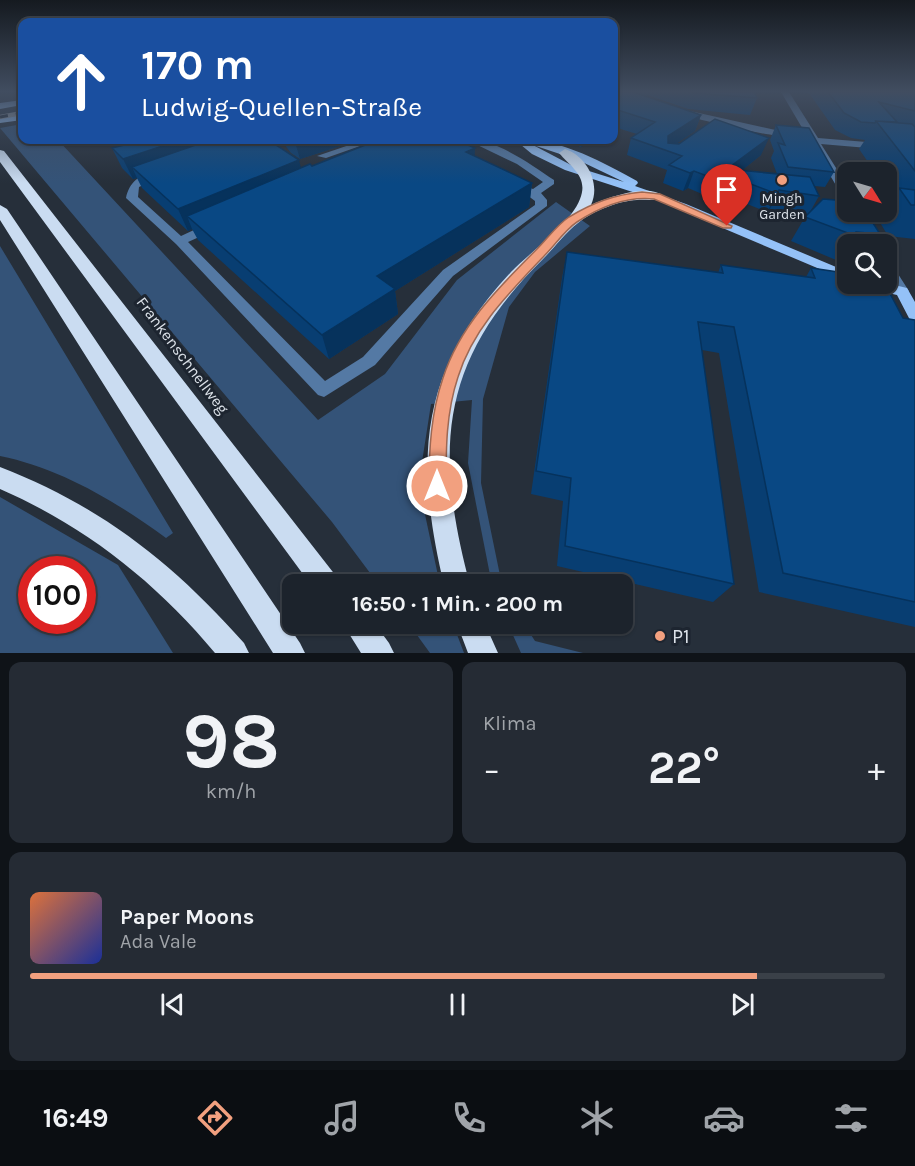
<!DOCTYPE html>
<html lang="de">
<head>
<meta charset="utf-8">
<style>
  :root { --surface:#1c232c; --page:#252b34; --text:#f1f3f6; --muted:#a0a4a9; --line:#3a4048; --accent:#f2a07f }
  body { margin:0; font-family:Karla,sans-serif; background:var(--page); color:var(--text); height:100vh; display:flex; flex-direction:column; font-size:22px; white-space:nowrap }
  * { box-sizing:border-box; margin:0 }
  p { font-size:20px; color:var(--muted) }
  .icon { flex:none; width:33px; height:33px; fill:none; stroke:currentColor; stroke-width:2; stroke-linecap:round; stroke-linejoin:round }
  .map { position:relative; height:653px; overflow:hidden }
  .sheet { display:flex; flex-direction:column; gap:9px; padding:9px; background:#0f1318; flex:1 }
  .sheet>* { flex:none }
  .hud { position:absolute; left:18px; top:18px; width:600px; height:126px; border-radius:12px; box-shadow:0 2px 4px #0004,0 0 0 2px var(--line); background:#1a4fa0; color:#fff; overflow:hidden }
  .needle { width:39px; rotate:127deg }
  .buttons { position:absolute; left:837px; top:162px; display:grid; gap:12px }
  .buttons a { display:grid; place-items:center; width:60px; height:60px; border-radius:12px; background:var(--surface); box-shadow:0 2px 4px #0004,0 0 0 2px var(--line); font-size:30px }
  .speed { position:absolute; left:18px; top:556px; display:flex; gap:12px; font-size:30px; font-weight:700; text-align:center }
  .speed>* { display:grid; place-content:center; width:78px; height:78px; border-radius:50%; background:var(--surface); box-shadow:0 2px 4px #0004,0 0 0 2px var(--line); line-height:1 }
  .speed .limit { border:9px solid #d22; background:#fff; color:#111 }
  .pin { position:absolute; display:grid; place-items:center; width:51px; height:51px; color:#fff; margin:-62px -26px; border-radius:50% 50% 50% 0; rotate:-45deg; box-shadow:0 0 6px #0007 }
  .pin .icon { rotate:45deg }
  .me { position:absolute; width:66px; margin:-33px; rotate:0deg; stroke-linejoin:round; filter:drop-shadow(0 0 4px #0008) }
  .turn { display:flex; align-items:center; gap:21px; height:126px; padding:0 24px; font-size:27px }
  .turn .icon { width:78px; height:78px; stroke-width:2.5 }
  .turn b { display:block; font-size:42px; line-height:51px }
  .big { font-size:45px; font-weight:700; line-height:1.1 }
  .sheet .card { flex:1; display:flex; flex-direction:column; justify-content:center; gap:9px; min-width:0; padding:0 21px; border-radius:12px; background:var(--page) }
  .sheet .dial { align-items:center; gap:0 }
  .dial b { font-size:78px; line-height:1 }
  .song { display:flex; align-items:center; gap:18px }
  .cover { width:72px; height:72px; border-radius:9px; background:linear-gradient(135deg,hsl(20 70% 55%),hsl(230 70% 35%)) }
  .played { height:6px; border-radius:3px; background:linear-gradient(90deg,var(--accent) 85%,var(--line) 85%) }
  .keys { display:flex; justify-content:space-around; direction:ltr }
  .heat { display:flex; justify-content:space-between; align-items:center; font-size:33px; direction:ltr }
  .sheet .tiles { flex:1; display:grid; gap:9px; grid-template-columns:1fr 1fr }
  .card:last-child { grid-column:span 2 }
  .trip { position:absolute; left:282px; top:574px; width:351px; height:60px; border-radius:12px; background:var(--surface); box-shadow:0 2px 4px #0004,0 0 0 2px var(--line); font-weight:700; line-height:60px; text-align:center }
  .tabs { display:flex; height:96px; justify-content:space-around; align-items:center; background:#0b0e12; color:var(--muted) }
  .tabs .icon { width:42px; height:42px }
  .tabs .current { color:var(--accent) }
  .tabs b { font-size:27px; color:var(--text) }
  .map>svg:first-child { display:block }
  .green { fill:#345378; fill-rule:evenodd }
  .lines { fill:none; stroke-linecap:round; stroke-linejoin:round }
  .minor { fill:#5479a4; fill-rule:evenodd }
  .major { fill:#94c1f7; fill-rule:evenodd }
  .highway { fill:#cadcf1; fill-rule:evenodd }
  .rail-casing { stroke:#989fa7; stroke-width:4.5 }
  .rail { stroke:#1d2530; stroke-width:3; stroke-dasharray:8; stroke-linecap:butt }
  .wall { fill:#083e72 }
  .shaded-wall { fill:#06325c }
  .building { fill:#094884; stroke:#06325c; stroke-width:1.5 }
  .route { fill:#f2a07f; stroke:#9d6853; stroke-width:1.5 }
  .poi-dot { fill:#f2a07f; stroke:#1d2530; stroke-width:2 }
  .labels { text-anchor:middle; stroke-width:6; stroke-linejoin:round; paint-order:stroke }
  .far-poi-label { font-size:14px; fill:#dce2e9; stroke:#1d2530 }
  .street-label { font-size:16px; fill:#dce2e9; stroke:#1d2530 }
  .near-poi-label { font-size:20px; fill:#dce2e9; stroke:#1d2530; text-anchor:start }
</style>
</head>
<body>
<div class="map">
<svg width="915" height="653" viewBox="0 0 915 653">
  <rect width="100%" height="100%" fill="#262f3a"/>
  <!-- green -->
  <path class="green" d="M22,124V140H58L318,420L385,374L457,280L556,202L590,226L535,272L509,307L483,399L481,483L502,585H492L468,463L472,400L431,404L422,462L423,505L440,585H379L332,522L0,128Z
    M0,246L173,533L166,538C117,502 60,468 0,456Z
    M0,497L118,565L173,653H0ZM32,570H82V621H32Z
    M409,624H453L464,653H430Z
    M508,624H524L535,641L583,653H521Z"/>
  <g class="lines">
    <!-- minor -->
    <path class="minor" d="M781,92H789L818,138L915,146V152L821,144L848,187V200L844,199Z
      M681,109L798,135C787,143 696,118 678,114V110Z
      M364,140H377L326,158L317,156Z
      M467,140C493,137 532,165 554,180V184L541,193L547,200V206L453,276L375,365L324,397L318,395L176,244L126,198C129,182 142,171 160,173V177L139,187L138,197L181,236L209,223H217V229L188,242L325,381L363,357L443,270L535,205V201L519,189L525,186L533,189L543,182L517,164Z
      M886,262L891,263L907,288L909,291L907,294H897L886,277Z"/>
    <!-- major -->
    <path class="major" d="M22,100V105L0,109V103Z
      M22,114V120L0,123V117Z
      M515,140C556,136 602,162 637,181L638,183L635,186L686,204L848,272V281L654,199L565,170L532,154ZM533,145L578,160L624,182L573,166Z
      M886,283L907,288L915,302V321L910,320L897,295L862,287L860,284Z"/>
    <!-- highway -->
    <path class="highway" d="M565,149C587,156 601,184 591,205C607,198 648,183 663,196C657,202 646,199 637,200C618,201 593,211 578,223C565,233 555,247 543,259C439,361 434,450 470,585H444C414,458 419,371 511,272C531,251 570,225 580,199C589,177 571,167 559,153Z
      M0,150L4,151L336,576L340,585H311L0,162Z
      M0,205L7,209L300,643L305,653H273L0,220Z
      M0,467C101,506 173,563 244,643L249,653H215C156,582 85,526 0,489Z
      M343,624H375L389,643L394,653H361Z
      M457,624H485L498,653H468Z"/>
    <defs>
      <path id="rail" d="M0,117L22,113"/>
    </defs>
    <!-- rail casing -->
    <use href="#rail" class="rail-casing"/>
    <!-- rail -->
    <use href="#rail" class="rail"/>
  </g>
  <!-- wall -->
  <path class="wall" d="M614,92H754L757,98L750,115L688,109L647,95V97L701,115L695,131L677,143L761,155L741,171L777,174L771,158L774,151L770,140L776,125L834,172L825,187L814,186L819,196L810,212L880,234L873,244H848V257L840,256L836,260L791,241L805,217L808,214L770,209L767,212L742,202L735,208L688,188L683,191L663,183L667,170L627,155L631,138L637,134L614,127Z
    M801,92H915V239L888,236L878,219L883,212H886V206L892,198L886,190V172H875L859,149L865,140L851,138L835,130L809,93Z
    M281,140H359L300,159L291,153Z
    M561,140H593L581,147Z
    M279,144L280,147L301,168L312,166L475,156L532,183L529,207L395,291L398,314L329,359L198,240L192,229L188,231L142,188L137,178L133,179L122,168L112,148Z
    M567,252L718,273L721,265L806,277L811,268L843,282L903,318L915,320V627L759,592L719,353L702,350L734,584L713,602L557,566L563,501L531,494L562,278Z"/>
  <!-- shaded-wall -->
  <path class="shaded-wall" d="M618,110L614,126V127V112Z
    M701,115L695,131L666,151L668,136Z
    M769,138L761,155L726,183L727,169Z
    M181,140H245L132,167L137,178L133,179L123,159Z
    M302,140H359L300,159L295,142Z
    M582,140H593L581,147Z
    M475,148L474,171L466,152Z
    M299,160L304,180L187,216L192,229L188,231L178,209Z
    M694,171L688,188L683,191L690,173Z
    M532,183L529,207L395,291L398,314L329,359L322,335L377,276Z
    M751,184L742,202L735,208L744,190Z
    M779,190L770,209L767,212L777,194Z
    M856,232L840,256L836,260L853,235Z"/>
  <!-- building -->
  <path class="building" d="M614,92H633L701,115L668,136V143L679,144L715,119L769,138L727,169L810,177L819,196L779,190L777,194L751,184L744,190L694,171L690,173L669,165L682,156L631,138L655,122L618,110L614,112Z
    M691,92H754L757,98L693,93Z
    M828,92H915V111L879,102L897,122L876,121L875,123L861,122L844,113Z
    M876,121L912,124L915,127V171Z
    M776,125L809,128L834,172L788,167L778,143L785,145Z
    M145,140H181L123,159L112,148Z
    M210,140H273L279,144L276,145L299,160L178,209L132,167Z
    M378,140H456L475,148L466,152L532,183L377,276L395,289L322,335L187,216L310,164L312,166Z
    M899,188L915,190V205H911Z
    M823,199L848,201V212H866L880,234L856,232L853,235L805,217Z
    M567,252L723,273L721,265L815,278L811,268L838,272L843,282L848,283V284H855L887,288L903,318L915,320V602L783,573L734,327L698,322L734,584L565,546L571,478L536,471Z"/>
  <!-- sky -->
  <linearGradient id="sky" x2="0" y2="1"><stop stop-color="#151a20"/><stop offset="0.5" stop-color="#414d60"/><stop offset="1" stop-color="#414d60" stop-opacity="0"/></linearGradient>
  <rect width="915" height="183" fill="url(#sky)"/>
  <!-- route -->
  <path class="route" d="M642,192L660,194L732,226L731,228H723L654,199C626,196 600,207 577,222C565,230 555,245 545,255C510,292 473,328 458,377C446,413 446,449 446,486L444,492L437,495L431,492L429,486C429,449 431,413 443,378C460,325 499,287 537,249C547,239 557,225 569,217C594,202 614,195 642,192Z"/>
  <!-- markers -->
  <g class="poi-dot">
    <circle cx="782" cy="180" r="6"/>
    <circle cx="660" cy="636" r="6"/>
  </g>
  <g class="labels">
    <!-- far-poi labels -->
    <g class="far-poi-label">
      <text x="782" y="203">Mingh<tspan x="782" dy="16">Garden</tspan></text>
    </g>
    <!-- street labels -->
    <g class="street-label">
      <text transform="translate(183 355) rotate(53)" y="6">Frankenschnellweg</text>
    </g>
    <!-- near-poi labels -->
    <g class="near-poi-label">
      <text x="672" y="643">P1</text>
    </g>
  </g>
</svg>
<div class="buttons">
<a><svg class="needle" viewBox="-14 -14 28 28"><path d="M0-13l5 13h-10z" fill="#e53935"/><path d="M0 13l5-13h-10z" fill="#a0a4a9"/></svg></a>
<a><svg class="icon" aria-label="search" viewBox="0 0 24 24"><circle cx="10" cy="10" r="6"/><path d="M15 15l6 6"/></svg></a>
</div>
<div class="speed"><div class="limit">100</div></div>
<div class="pin" style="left:727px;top:226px;background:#d93025"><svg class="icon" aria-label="arrive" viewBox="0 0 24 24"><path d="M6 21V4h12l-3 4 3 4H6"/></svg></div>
<svg class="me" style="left:437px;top:486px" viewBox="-20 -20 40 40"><circle r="17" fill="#f2a07f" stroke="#fff" stroke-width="3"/><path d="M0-11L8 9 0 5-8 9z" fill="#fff"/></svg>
<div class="trip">16:50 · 1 Min. · 200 m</div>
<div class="hud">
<div class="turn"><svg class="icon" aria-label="ahead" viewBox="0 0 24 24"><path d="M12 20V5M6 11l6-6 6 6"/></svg><div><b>170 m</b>Ludwig-Quellen-Straße</div></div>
</div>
</div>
<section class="sheet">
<div class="tiles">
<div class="card dial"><b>98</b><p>km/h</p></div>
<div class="card"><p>Klima</p>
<div class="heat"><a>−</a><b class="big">22°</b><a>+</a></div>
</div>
<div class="card">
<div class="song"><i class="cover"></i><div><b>Paper Moons</b><p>Ada Vale</p></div></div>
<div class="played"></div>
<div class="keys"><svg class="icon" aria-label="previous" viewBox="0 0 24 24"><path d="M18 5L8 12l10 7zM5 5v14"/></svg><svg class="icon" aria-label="pause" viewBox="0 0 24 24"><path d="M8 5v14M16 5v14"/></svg><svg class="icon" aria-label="next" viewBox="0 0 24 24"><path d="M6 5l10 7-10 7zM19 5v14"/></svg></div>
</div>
</div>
</section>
<nav class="tabs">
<b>16:49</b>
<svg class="icon current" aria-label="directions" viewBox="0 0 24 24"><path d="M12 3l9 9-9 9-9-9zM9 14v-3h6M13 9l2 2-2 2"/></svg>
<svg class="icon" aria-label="music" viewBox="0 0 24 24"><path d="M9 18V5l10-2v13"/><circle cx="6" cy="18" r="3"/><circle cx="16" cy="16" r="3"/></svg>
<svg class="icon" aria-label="phone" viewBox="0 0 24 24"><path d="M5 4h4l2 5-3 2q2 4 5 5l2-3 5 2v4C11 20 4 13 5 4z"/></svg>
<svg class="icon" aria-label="climate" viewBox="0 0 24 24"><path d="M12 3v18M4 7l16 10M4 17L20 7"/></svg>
<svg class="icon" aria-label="car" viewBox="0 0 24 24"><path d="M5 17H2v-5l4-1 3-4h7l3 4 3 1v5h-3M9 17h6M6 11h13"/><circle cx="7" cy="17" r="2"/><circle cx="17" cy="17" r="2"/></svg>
<svg class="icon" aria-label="filters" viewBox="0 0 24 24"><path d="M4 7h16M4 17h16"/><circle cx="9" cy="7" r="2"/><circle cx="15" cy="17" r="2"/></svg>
</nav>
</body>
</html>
